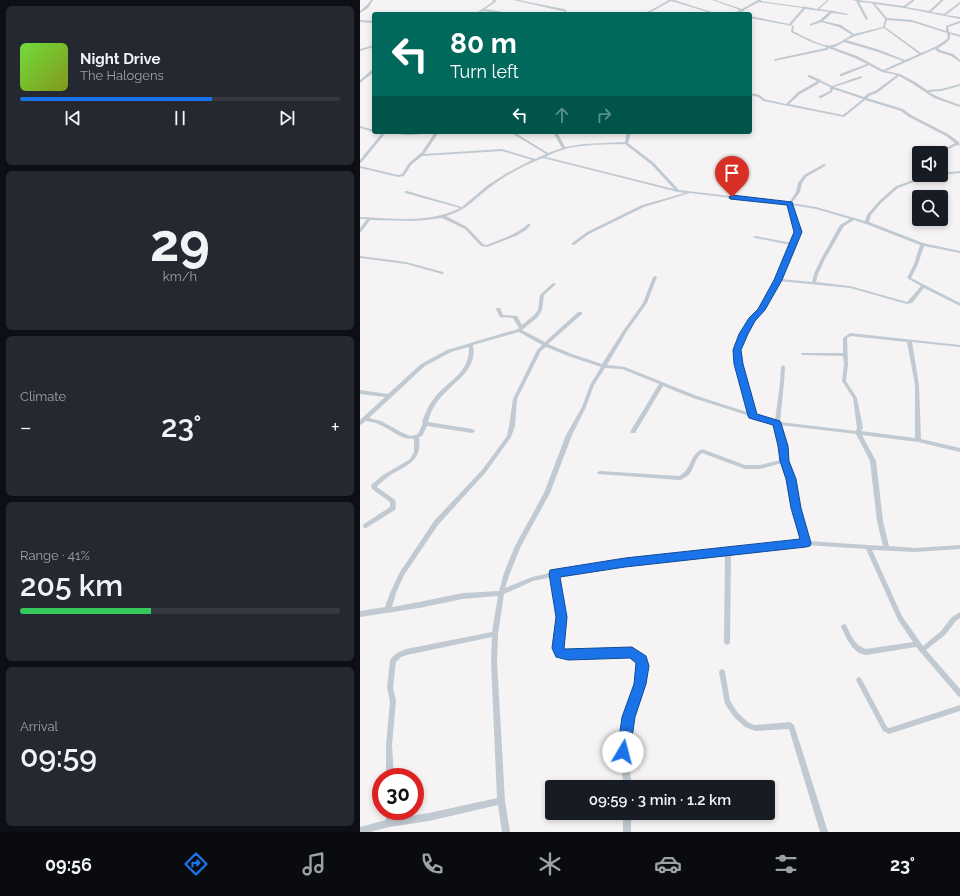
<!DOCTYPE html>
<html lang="en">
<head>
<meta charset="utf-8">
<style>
  :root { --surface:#171b24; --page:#242831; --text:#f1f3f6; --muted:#9ea1a6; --line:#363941; --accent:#1a73e8 }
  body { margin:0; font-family:Raleway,sans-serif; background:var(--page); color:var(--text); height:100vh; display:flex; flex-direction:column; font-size:15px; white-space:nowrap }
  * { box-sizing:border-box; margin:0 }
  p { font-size:13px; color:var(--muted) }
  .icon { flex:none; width:22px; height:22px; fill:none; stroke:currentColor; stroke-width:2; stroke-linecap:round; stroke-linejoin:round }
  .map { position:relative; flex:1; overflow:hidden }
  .sheet { display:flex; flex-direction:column; gap:6px; padding:6px; background:#0d0f14; width:360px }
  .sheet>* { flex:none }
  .guide { position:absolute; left:12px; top:12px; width:380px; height:122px; border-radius:4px; box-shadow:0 2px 6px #0003; background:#00695c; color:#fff; overflow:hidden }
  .tools { position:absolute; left:552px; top:146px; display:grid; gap:8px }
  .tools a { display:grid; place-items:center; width:36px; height:36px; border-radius:4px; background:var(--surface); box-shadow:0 2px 6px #0003; font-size:20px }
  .speed { position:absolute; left:12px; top:768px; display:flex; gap:8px; font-size:20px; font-weight:700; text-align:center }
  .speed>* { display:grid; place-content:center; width:52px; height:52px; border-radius:50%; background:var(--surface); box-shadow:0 2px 6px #0003; line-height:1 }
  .speed .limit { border:6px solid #d22; background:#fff; color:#111 }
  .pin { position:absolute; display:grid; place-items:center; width:34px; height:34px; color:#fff; margin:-41px -17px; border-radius:50% 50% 50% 0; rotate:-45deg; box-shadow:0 0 4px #0007 }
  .pin .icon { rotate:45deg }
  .me { position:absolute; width:44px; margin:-22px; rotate:8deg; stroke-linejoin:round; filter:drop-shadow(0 0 3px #0008) }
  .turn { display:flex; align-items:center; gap:14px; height:84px; padding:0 12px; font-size:18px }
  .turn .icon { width:52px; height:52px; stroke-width:2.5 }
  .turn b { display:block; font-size:28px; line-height:34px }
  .lanes { display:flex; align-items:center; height:38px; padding:0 12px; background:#0003; justify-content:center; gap:20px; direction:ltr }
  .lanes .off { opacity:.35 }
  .big { font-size:30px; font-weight:600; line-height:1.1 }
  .sheet .widget { flex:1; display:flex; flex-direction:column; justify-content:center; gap:6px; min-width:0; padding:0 14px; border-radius:6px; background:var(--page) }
  .sheet .dial { align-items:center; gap:0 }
  .dial b { font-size:52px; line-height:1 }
  .song { display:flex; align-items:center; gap:12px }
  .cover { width:48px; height:48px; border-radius:6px; background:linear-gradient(135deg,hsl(100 70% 55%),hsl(70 70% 35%)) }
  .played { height:4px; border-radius:2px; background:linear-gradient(90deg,var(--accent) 60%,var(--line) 60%) }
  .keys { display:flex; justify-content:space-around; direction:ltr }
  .heat { display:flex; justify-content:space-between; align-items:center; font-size:22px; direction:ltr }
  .charge { height:6px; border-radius:3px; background:linear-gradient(90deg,#34c759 41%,var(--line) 0) }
  .trip { position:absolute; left:185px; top:780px; width:230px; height:40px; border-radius:4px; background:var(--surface); box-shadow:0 2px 6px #0003; font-weight:600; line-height:40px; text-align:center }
  .dock { display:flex; height:64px; justify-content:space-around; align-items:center; background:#090b0e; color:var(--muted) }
  .dock .icon { width:28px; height:28px }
  .dock .on { color:var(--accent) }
  .dock b { font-size:18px; color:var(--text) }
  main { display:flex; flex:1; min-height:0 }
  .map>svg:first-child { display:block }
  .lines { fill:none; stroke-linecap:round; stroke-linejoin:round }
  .minor { fill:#c1cad2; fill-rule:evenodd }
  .route { fill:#1a73e8; stroke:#114b97 }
</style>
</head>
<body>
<main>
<section class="sheet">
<div class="widget">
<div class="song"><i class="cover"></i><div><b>Night Drive</b><p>The Halogens</p></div></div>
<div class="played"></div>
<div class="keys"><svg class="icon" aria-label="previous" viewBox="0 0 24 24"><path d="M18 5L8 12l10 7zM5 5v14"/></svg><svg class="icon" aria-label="pause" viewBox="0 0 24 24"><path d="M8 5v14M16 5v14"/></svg><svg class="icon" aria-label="next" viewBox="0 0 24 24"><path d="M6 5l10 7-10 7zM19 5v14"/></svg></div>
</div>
<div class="widget dial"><b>29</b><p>km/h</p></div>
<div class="widget"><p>Climate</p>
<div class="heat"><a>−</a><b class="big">23°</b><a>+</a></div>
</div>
<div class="widget"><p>Range · 41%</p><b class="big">205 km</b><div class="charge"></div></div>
<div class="widget"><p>Arrival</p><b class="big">09:59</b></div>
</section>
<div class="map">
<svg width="600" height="832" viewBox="0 0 600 832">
  <rect width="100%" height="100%" fill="#f5f3f3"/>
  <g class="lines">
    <!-- minor -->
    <path class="minor" d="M11,0H13L8,8L0,13V11L6,6Z
      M131,0H135L137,1L125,9L154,14H147L123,11L118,14H115L134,1Z
      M153,0H158L204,9L206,10L207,14H205L204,11H202Z
      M309,0H314L358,14H354L311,1L287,14H284Z
      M352,0H355L382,9L398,0H401V1L444,7L445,6L446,7L457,9L467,0H469L459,9L471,11L472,10L473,11L488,14L487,15L472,13L463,21L481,25L494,34L523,27L525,19L512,3L499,2L508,19L506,20L496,1L492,0H498L544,6L552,0H555L546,7L569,11L581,0H584L571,12L584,14L600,2V4L586,15L600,17V19L544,8L515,4L527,18L552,20L586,31V26L600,21V23L588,27L589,32L600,35V37L590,34V39L586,43L578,48L580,50L593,54L600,60V62L591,56L578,52L575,49L526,71L540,74L555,82L567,90L581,89L600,84V86L581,91L569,92L576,96L600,105V107L574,98L553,84L539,76L517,93L511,95L507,98L543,109L551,115L588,134L599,142L600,146L597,145L587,150H553L552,149L554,148H586L595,143L586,136L549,117L541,111L505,100L484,117L403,101L398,97L390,95V93L400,95L404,99L426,104L438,92L456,82L457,81L448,77V75C452,75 456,79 460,79V80L472,86L501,76L502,77V78L474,87L504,97L509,93L515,91L537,75L522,72L509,65L482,76H480V74L507,64L495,58L468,48V50H467L414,61V60L415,59L466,48V47L451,42L431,32L432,26L390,18V16L429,24L443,8L399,2L384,10V11L376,14H373L380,10ZM445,9L469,12L460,20L450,24V26L461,22L479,27L492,35C486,38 479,44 472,45C464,48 441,35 433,31L434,26L431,25ZM527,20L552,22L587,33L588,38C580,45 571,49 561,53L525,27ZM524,28L559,54L545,60L517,49L486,40L495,36ZM484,42L515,51L543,61L523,70L497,56L472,47H475ZM459,82L470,87V91L459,96V98H461L472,92L473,89L503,99L483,115L429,104L440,94L458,84Z
      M0,20L14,21V23L0,22Z
      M14,45V47L0,51V49Z
      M13,69H14V72L0,83V80Z
      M0,126L14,130V132L0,128Z
      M16,132L50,133L74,132L72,133L50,135L24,133V135L1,163H0V160L22,133Z
      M75,132H79L64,154L142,149L175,159L186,154L150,132H154L188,153L202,148L193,132H197L205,147L223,144L265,142L267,132H271L268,143L294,163L319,190L429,203L436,192L438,183L444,175L464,164L466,165L465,166L446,177L442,183L440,192L432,203L456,207L505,221L507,215L519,201L536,186L568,175H573L538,188L521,203L511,215L509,222L563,243L600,251V253L564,246L558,264L551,278L600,303V306L564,288L552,303L547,304L490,288L419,281L403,310L394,321L385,334L379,350L381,364L395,414L415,420L420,383L421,367L423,365L425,367L424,383L420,422L496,431L497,428L493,398L482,381L484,364L483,356L443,355L441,354V353H483V338L490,333L600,345V347L552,342L559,385L561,439L600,448V452L558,442L502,435L516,461L523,521L529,546L555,548L600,545V549L555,552L512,550L542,616L563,646L581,631L592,617L600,612V618L596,621L585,635L566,650L600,689V697L598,696L556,647L506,655L499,653L493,648L488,641L481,627L482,625L484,624L486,625C491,635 495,646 506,649L553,642L538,620L506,549L446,545L371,553L370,642L369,644L367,645L365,644L364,642L365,554L265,564L197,576L205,617L201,648L202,651L208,652L272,650L283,658L286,666L283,683L271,717L267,751L272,787H264L259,751L265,717L277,683L280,666L278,662L271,656L208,658L198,655L195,648L199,617L192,577L173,581L144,594L138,634L137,662L145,801L150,832H142L138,805L69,821L29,827L10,832H0V827L26,820V811H34L33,819L69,813L137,798L131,662L132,637L47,655L41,657L36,662L35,669L33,688L36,701L32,745L34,777H26V745L30,701L27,688L30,661C33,654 39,652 46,649L132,632L138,596L103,599L59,608L0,617V611L25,607L30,593L40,572L74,521L122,470L147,436L149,426L153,399L177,350L182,345L159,332L113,345C114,351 114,356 112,361C108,373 97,381 88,390C78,399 71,409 68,422L112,429L114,430L115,431L114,432L112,433L67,426L62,436L59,437C62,461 49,464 32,474C26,478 22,482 17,486V487L35,500C36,502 36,507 35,510L6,528H4L3,526L4,524L30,507V502L12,489L11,485L23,475L42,464L50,459L54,452V439C40,440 31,429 18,424C15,422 10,422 6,421L2,424L0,425V420L25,397L0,394V390L28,394L61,364L87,350L158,329L159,328L153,318L140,317L136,309V308H140L143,315L157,316L162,325L174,315L178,310L180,295L193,283H194L196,284L195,285L184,295L182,310L178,317L162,330L185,342L218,312H222V314L188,344L212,354L242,364L263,331L283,303L293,277L295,276L297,277L287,303L267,331L247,365L265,367L337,396L390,413L377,364L375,350L381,334L390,319L399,309L416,280L431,245L395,238L393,237L395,236L432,243L436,232L428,205L330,193L284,207L229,234L214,245H212V243L227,232L282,205L325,193L318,192L183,158C165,165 145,175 129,188C113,200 107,210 86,216L107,227L123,244L127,245C141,239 156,235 168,224H170V226L166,230L156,236L127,247L121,246L105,229L82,218L66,220L53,221L10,220L1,232H0V228L7,219H0V217C34,218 68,224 100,208L45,193V191H47L102,207L128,185L147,173L172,160L142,151L62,156L51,165L44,176L38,177L0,168V166L38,175L42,174L49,163L62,152ZM265,144L292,165L314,189L186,157C209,143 239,145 265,144ZM432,205L456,209L490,219L480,225L461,259L454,274L452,282L421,279L440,232ZM494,220L506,224L560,245L554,264L547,278L561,286L548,301L547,302L490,286L456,282L458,274L465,259L484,226ZM491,336L547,342L555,385V438L501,431L503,428L497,398L486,381L488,364L487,338ZM109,347C110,373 90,379 75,397C69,404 65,413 62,422L63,423L58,434L55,435L50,436L41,432L21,421L9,418L65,366L91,352ZM186,347L208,356L241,367L230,385L222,407L206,435L184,493L155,546L144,573L139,591L103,593L59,602L32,607L36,593L44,575L78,525L126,472L151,437L155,426L157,399L181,351ZM245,368L262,369L299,384L270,432L271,433H275L303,386L333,398L415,424L420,446L421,460L400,465H385L342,449C329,455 332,470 319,476L240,471L238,472L237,473L238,474L320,480C337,474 331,461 342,453L385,469H400L422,463L428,479L433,508L443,541L265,560L194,572L172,577L145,588L150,573L161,546L190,493L212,435L226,407L234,385ZM420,425L496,434L510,461L517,521L523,546L448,541L439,508L434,479L427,461L426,446Z
      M600,171V173L581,175V173Z
      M0,256L46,262L83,272L84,273L82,274L46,264L0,258Z
      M362,669L364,670L365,672L370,701L378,713L389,723L395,725L430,722L434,725L468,832H460L429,729L395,731L385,727L374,717L365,704L359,672L360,670Z
      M499,677L501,678L527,727L529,728L600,705V711L529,734L523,731L497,682L496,680L497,678Z
      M263,813H271V832H263Z"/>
  </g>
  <!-- route -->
  <path class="route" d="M372,195L432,202L442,232L422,280L405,310L395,321L388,334L381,350L383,364L397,414L420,421L421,423L428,446L429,461L436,479L441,508L451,543L450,546L446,547L265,567L200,577L207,617L204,649L272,647L286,656L289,666L286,684L275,717L270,752L268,756L263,758L259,756L257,752L262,717L274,684L276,663L270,658L208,660L196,657L192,648L196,617L189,574L190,570L265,558L440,539L431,508L426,479L420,461L418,446L413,425L389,418L388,416L374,364L373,350L379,334L389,318L398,309L414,280L434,232L427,205L370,199L369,197Z"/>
</svg>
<div class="tools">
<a><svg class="icon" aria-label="sound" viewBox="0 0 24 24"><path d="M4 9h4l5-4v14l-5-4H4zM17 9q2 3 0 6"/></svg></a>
<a><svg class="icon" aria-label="search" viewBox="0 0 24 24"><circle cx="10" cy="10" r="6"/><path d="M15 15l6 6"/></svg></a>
</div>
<div class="speed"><div class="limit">30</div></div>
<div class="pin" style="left:372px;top:197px;background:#d93025"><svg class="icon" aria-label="arrive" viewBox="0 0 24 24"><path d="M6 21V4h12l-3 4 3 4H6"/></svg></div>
<svg class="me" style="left:263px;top:752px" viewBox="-20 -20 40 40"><circle r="19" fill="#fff"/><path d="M0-13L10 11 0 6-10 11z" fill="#1a73e8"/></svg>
<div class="trip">09:59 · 3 min · 1.2 km</div>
<div class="guide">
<div class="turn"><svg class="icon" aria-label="left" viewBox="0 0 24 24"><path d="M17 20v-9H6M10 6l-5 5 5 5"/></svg><div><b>80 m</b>Turn left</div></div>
<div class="lanes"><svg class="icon" aria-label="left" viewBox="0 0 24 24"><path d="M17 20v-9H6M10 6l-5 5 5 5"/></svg><svg class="icon off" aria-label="ahead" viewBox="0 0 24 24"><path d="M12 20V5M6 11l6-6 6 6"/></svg><svg class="icon off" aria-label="right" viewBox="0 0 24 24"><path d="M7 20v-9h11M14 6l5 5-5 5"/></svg></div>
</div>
</div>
</main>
<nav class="dock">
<b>09:56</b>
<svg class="icon on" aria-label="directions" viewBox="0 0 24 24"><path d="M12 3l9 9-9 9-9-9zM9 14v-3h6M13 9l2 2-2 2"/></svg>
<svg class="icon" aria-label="music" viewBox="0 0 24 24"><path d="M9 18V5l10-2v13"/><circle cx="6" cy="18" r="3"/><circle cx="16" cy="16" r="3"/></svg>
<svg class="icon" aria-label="phone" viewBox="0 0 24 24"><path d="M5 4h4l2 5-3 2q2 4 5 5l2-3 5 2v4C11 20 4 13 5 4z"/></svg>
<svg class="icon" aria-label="climate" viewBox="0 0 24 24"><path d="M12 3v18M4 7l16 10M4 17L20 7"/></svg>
<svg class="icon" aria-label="car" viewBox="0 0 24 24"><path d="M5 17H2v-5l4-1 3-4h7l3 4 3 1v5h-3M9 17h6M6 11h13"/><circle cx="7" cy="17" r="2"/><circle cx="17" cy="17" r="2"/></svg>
<svg class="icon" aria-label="filters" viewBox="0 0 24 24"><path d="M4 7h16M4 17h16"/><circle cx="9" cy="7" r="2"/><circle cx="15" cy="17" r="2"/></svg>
<b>23°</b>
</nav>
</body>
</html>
